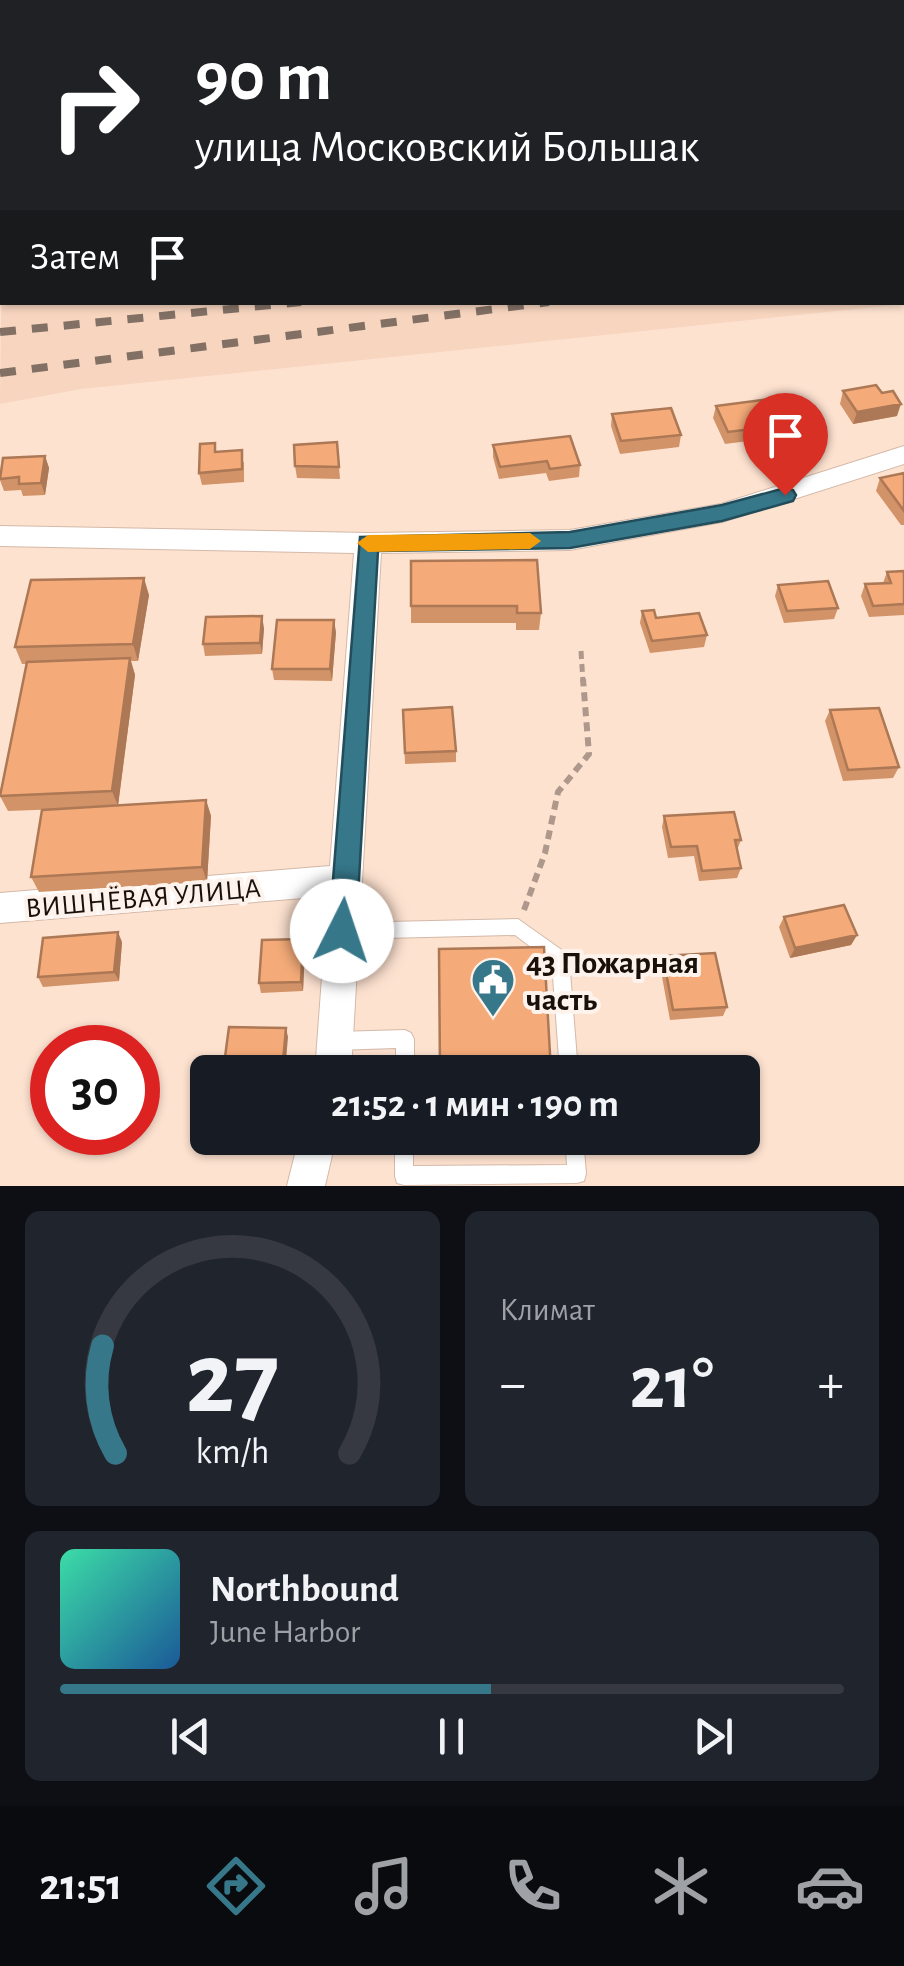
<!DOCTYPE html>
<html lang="ru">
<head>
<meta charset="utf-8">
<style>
  :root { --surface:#171b24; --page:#20242c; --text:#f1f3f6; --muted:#9ea1a6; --line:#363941; --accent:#36778a }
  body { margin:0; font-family:"Alegreya Sans",sans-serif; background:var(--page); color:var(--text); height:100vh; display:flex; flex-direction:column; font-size:38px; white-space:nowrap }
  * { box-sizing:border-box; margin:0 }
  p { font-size:32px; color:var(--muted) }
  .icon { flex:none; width:55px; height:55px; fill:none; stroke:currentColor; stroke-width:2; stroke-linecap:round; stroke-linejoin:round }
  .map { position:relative; height:1186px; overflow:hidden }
  .sheet { display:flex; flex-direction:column; gap:25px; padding:25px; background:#0d0f14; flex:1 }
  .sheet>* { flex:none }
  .hud { position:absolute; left:0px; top:0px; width:905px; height:305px; box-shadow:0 2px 8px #0004; background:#202124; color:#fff; overflow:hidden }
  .speed { position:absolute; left:30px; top:1025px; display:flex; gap:20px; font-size:50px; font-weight:700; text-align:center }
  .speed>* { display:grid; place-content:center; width:130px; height:130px; border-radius:50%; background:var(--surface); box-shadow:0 2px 8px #0004; line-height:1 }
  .speed .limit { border:15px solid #d22; background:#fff; color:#111 }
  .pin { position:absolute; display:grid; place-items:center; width:85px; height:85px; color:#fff; margin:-102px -42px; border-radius:50% 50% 50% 0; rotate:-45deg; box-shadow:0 0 10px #0007 }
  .pin .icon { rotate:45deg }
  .me { position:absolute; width:110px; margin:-55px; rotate:4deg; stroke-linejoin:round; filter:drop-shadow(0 0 8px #0008) }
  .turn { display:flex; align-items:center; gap:35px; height:210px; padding:0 30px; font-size:45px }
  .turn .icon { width:130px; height:130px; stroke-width:2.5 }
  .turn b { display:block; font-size:70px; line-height:85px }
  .then { display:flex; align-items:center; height:95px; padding:0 30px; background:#0003; gap:20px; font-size:38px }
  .big { font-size:75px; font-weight:600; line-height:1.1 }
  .sheet .card { flex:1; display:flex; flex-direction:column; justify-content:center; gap:15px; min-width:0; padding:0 35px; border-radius:15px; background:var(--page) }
  .sheet .dial { align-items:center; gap:0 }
  .dial svg { height:260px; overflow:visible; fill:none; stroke:var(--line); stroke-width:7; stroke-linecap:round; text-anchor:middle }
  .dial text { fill:var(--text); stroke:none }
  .song { display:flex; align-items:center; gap:30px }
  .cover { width:120px; height:120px; border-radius:15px; background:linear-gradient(135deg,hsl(160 70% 55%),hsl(210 70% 35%)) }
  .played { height:10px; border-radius:5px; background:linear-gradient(90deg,var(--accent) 55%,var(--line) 55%) }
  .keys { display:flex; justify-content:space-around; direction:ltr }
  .heat { display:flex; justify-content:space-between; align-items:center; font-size:55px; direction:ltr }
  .sheet .tiles { flex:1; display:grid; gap:25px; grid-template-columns:1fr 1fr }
  .card:last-child { grid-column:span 2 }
  .trip { position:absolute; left:190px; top:1055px; width:570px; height:100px; border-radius:15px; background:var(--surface); box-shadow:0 2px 8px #0004; font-weight:600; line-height:100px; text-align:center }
  .tabs { display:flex; height:160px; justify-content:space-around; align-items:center; background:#090b0e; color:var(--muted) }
  .tabs .icon { width:70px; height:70px }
  .tabs .on { color:var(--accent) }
  .tabs b { font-size:45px; color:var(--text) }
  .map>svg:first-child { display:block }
  .built { fill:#f7d5bf }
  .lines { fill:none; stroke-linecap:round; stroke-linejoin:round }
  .lane-casing { stroke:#d4b9a8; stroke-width:2 }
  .street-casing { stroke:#d4b9a8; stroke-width:2 }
  .path-far1 { stroke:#ae988b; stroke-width:5; stroke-dasharray:8 5; stroke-linecap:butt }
  .path { stroke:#ae988b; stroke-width:6; stroke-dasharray:9 6; stroke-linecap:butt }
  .lane { fill:#fff; fill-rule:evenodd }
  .street { fill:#fff; fill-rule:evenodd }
  .rail { stroke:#827065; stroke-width:8; stroke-dasharray:16 16; stroke-linecap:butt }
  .wall { fill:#d39368 }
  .shaded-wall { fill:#ac7855 }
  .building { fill:#f5ab79; stroke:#ac7855; stroke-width:2.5 }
  .route { fill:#36778a; stroke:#234d5a; stroke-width:2.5 }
  .slow { fill:#f59e0b }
  .labels { text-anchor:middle; stroke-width:8; stroke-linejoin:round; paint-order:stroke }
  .street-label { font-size:28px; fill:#19100a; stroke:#fef3ec }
  .near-poi-label { font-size:32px; font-weight:bold; fill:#19100a; stroke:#fef3ec; text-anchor:start }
</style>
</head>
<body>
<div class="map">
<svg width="904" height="1186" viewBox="0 0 904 1186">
  <rect width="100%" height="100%" fill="#fee2d0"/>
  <!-- built -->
  <path class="built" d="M904,98V304L81,389L0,404L2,252V302H902Z"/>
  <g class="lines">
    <defs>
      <path id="lane" d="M904,32V38L902,39V33Z
        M902,177H904V183H902Z
        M518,919L566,953L569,959L578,1072H560L552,963L515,935L342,939L336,937L334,931L336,925L342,923Z
        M405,1030L411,1033L414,1039V1072H396V1048L336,1050L330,1047L327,1041L330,1035L336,1032Z
        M395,1138H413V1166L567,1165L565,1138H583L586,1174L584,1181L577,1183L404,1185L397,1183L395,1176Z"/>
      <path id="street" d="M863,0H879L880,2H864Z
        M902,54H904V66H902Z
        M904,446V464L722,522L570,550L381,553L351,1072H315L328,896L0,923V893L330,866L354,553L0,546V526L368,533L570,530L721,504Z
        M299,1138H336L325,1186H287Z"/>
    </defs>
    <!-- lane casing -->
    <use href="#lane" class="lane-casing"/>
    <!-- street casing -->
    <use href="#street" class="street-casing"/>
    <!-- path-far1 -->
    <path class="path-far1" d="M581,651L583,682"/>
    <!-- path -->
    <path class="path" d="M524,910L545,853L558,792L589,754L583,679"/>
    <!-- lane -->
    <use href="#lane" class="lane"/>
    <!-- street -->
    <use href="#street" class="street"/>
    <!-- rail -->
    <path class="rail" d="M0,332L301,302
      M0,373L549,302"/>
  </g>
  <!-- wall -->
  <path class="wall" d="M843,391L897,416L853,424L840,404Z
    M716,406L783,425L780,437L725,444L713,418Z
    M612,414L681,435L679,447L620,454L611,426Z
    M337,442L340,479L297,478L295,466Z
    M493,445L580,465L579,477L549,481L546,473L499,479L493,457Z
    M216,452L244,462V482L202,485L199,473Z
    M45,456L49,468L45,495L23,496L21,490L4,491L0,480L3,458Z
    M904,473V525H901L876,491L880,478Z
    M537,560L541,613L539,630H516V623H411V606Z
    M904,571V615L869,617L861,596L865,584L883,583L887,572Z
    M778,585L838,608L834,619L784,623L775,596Z
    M149,595L138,661H131L135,675L118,805L206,800L211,816L207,882L39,892L31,877L62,809L8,811L0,796L26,664H22L15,647Z
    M642,611L656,618L707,635L704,647L650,653L640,623Z
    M264,628L262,654L205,656L203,644Z
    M336,632L332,681L274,680L272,669Z
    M403,710L456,751V762L405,764Z
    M830,710L899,767L893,778L843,781L825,721Z
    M664,816L741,840L737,850L741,868L737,878L699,881L694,856L668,858L662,827Z
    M784,917L857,935L851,945L790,958L779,927Z
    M303,939L305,949L303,991L261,993L259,983Z
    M122,942L119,981L43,987L38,977Z
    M663,956L727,1007L723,1016L670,1020L660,966Z
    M440,1138H553V1140L440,1141Z"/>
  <!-- shaded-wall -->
  <path class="shaded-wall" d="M901,404L897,416L853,424L857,412Z
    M45,456L49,468L45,495L41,483Z
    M144,578L149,595L138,661L133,644Z
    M262,616L264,628L262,654L260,643Z
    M334,620L336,632L332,681L330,669Z
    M130,658L135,675L118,806L112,791Z
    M206,800L211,816L207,882L202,867Z
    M118,932L122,942L119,981L114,972Z
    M857,935L851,945L790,958L795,948Z
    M303,939L305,949L303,991L301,982Z
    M286,1028L288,1037L285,1072H282Z"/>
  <!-- building -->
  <path class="building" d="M876,385L882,393L893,391L901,404L857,412L843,391Z
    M770,399L783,425L728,432L716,406Z
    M671,408L681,435L621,441L612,414Z
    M570,436L580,465L550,469L547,461L500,467L493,445Z
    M337,442L339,467L295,466L294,445Z
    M215,443V452L242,450V469L199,473L200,444Z
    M45,456L41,483L19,484V477L0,479L3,458Z
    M904,473V511L880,478Z
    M537,560L541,613H517V606H411V561Z
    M904,571V604L873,606L865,584L891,583L887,572Z
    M144,578L133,644L15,647L31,580Z
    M828,581L838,608L787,611L778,585Z
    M654,610L656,618L699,613L707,635L652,641L642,611Z
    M262,616L260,643L203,644L206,617Z
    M277,620H334L330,669H272Z
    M130,658L112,791L0,796L27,662Z
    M452,707L456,751L405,753L403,710Z
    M879,708L899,767L848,770L830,710Z
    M206,800L202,867L31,877L42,810Z
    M734,812L741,840H735L741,868L702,871L697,846L671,847L664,816Z
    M844,905L857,935L795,948L784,917Z
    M118,932L114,972L38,977L43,938Z
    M303,939L301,982L259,983L262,940Z
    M544,947L551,1072H440L439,949Z
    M715,953L727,1007L673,1010L663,956Z
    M229,1027L286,1028L282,1072H223Z"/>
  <!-- route -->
  <path class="route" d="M785,488L793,490L796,495L793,501L722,521L570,548L378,551L356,931L352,940L342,944L333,940L329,931L360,537L570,532L722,505Z"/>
  <!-- slow -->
  <path class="slow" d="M530,533L541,541L530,549L368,552L357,543L368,535Z"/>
  <!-- icons -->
  <defs>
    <symbol id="civic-pin" viewBox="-11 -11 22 30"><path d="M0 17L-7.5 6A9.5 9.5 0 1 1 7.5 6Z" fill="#36778a" stroke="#fef3ec"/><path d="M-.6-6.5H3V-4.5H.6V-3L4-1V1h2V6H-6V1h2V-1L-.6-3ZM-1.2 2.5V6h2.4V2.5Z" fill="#fff"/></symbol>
  </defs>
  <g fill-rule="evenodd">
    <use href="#civic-pin" x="468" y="955" width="50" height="68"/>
  </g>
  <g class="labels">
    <!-- street labels -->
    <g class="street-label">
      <text transform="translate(143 897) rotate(-5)" y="10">ВИШНЁВАЯ УЛИЦА</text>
    </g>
    <!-- near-poi labels -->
    <g class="near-poi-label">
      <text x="526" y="973">43 Пожарная<tspan x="526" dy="37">часть</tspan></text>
    </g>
  </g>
</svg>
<div class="speed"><div class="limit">30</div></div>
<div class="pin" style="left:785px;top:495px;background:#d93025"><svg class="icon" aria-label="arrive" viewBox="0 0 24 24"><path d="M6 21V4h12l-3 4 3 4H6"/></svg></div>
<svg class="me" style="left:342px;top:931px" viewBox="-20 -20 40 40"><circle r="19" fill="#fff"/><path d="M0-13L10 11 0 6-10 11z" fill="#36778a"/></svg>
<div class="trip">21:52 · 1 мин · 190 m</div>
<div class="hud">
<div class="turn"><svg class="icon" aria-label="right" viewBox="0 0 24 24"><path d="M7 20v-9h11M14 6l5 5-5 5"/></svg><div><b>90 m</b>улица Московский Большак</div></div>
<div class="then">Затем<svg class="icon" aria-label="arrive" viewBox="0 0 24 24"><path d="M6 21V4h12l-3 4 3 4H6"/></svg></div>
</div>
</div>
<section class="sheet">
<div class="tiles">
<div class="card dial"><svg viewBox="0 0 100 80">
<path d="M14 69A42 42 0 1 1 86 69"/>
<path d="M14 69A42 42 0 0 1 10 36" stroke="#36778a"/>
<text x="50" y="56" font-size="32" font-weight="700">27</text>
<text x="50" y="72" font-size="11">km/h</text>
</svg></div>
<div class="card"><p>Климат</p>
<div class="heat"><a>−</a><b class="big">21°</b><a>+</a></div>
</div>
<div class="card">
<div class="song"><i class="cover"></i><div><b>Northbound</b><p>June Harbor</p></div></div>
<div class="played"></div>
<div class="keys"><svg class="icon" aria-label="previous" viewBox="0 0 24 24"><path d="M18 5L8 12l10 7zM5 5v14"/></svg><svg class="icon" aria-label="pause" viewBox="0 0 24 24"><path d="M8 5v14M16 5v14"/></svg><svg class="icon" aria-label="next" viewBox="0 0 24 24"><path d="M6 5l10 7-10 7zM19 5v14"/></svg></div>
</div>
</div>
</section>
<nav class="tabs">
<b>21:51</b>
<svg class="icon on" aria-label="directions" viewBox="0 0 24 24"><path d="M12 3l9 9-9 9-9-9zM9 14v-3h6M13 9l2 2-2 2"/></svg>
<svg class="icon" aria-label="music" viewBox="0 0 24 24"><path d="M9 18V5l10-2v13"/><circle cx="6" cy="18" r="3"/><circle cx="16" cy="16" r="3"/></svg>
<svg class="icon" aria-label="phone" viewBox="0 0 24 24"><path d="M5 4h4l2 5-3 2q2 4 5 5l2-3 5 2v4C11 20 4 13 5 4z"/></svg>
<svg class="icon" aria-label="climate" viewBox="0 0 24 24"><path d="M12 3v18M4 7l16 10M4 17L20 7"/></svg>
<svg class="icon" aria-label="car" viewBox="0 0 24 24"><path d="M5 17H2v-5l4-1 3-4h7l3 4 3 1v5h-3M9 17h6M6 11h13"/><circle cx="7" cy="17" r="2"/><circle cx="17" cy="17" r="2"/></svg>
</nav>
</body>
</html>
